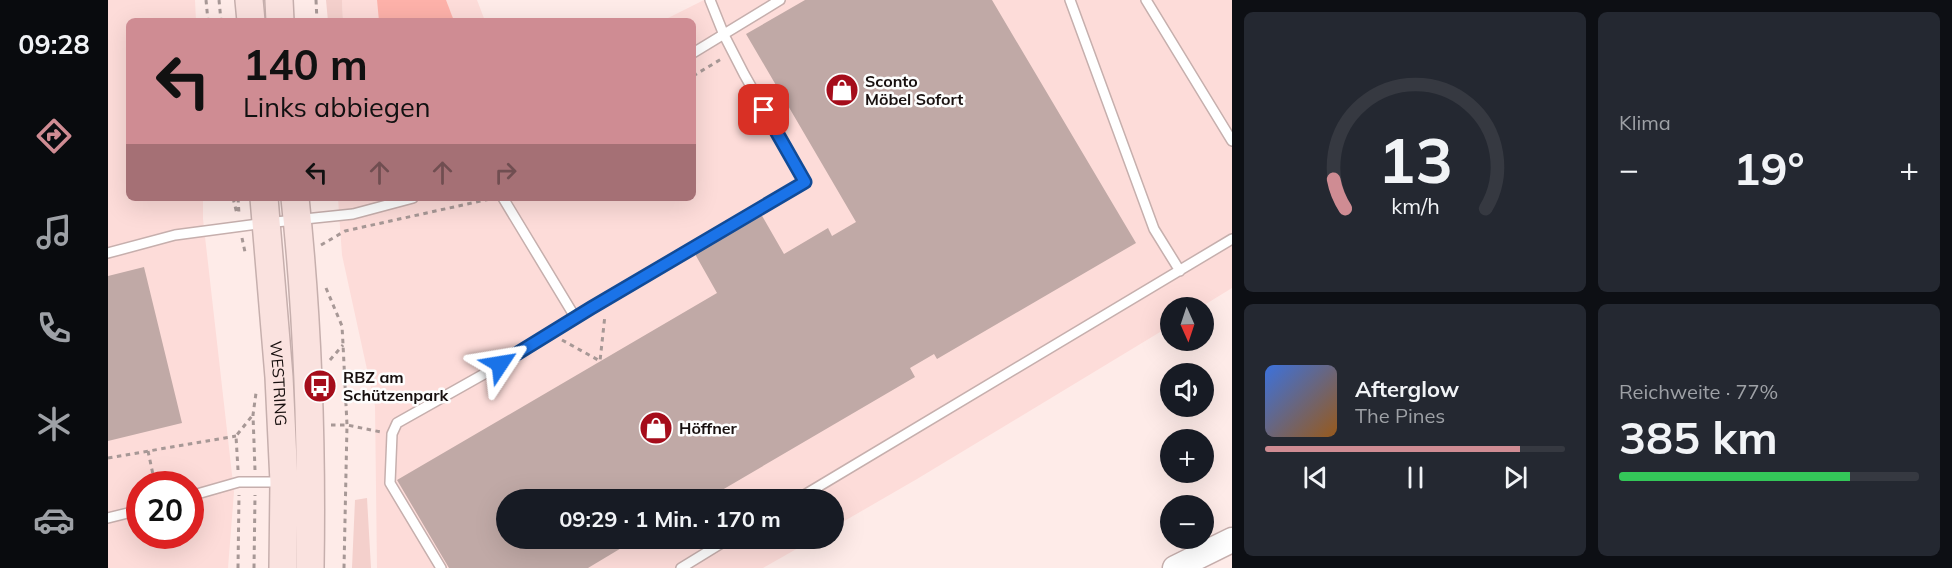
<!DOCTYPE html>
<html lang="de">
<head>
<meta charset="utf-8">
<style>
  :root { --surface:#171b24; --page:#242831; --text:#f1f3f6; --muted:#9ea1a6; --line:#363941; --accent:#cf8c93 }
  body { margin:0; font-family:Mulish,sans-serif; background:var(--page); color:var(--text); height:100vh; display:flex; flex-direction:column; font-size:22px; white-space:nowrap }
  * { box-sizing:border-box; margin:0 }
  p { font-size:20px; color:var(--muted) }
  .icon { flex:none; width:33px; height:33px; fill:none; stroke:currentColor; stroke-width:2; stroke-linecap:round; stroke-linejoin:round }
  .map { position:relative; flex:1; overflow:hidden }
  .panel { display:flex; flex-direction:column; gap:12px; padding:12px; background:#0d0f14; width:720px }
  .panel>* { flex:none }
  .top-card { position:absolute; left:18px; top:18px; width:570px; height:183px; border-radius:9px; box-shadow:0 6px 24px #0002; background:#cf8c93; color:#111; overflow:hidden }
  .needle { width:39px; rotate:177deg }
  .tools { position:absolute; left:1052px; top:297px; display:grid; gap:12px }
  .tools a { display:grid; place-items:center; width:54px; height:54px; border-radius:50%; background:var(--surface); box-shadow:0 6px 24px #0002; font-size:30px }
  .speed { position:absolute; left:18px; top:471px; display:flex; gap:12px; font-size:30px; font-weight:700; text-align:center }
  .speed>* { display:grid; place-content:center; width:78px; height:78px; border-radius:50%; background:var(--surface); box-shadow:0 6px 24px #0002; line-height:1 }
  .speed .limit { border:9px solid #d22; background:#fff; color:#111 }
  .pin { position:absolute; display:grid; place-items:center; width:51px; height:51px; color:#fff; margin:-26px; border-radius:12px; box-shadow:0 3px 9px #0006 }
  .me { position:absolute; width:66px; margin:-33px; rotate:57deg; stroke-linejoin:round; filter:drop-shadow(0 0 4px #0008) }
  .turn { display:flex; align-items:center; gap:21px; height:126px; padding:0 18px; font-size:27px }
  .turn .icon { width:78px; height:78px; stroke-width:2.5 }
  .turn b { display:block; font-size:42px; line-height:51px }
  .lanes { display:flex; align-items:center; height:57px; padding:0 18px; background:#0003; justify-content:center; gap:30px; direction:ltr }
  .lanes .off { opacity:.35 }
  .big { font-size:45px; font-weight:700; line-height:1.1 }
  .panel .card { flex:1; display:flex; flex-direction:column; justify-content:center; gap:9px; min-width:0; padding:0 21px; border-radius:9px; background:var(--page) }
  .panel .dial { align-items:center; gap:0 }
  .dial svg { height:156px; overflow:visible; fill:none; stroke:var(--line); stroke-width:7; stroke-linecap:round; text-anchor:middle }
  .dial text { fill:var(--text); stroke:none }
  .song { display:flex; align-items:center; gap:18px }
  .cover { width:72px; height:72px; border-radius:9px; background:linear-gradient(135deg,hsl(220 70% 55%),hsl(30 70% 35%)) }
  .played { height:6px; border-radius:3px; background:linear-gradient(90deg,var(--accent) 85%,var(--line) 85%) }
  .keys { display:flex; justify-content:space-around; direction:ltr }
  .heat { display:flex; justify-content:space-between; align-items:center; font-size:33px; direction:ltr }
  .charge { height:9px; border-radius:4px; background:linear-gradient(90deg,#34c759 77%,var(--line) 0) }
  .panel .tiles { flex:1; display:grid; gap:12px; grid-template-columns:repeat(2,1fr) }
  .trip { position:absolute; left:388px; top:489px; width:348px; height:60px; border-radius:30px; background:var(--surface); box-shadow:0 6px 24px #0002; font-weight:700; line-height:60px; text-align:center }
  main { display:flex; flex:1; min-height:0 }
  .menu { display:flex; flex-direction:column; width:108px; justify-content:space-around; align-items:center; background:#090b0e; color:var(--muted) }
  .menu .icon { width:42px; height:42px }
  .menu .selected { color:var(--accent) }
  .menu b { font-size:27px; color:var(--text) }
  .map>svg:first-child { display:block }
  .built { fill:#fddcd9; fill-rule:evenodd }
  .green { fill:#f4d0cc }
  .water { fill:#fdb1a9 }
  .building { fill:#c0a9a6 }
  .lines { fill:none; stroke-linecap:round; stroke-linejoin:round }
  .service-casing { stroke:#c6afad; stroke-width:12 }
  .tertiary-casing { stroke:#c6afad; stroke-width:27 }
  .secondary-casing { stroke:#c6afad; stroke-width:30 }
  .path { stroke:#a79896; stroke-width:3; stroke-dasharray:4.5 4.5; stroke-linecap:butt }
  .service { stroke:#fff; stroke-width:9 }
  .tertiary { stroke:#fff; stroke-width:24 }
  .secondary { stroke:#fae2df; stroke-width:27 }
  .route-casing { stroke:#114b97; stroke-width:15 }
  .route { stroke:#1a73e8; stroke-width:10 }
  .labels { text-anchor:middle; stroke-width:5; stroke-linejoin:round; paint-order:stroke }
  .poi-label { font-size:16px; font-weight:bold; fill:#18100f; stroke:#fdfdfd; text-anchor:start }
  .street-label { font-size:16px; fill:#18100f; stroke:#fdfdfd }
</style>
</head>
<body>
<main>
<nav class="menu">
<b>09:28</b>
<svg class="icon selected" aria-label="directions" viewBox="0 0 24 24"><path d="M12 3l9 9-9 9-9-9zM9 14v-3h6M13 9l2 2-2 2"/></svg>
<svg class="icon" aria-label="music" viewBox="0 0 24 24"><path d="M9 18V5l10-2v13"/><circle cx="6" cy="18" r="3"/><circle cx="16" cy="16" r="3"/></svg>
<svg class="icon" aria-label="phone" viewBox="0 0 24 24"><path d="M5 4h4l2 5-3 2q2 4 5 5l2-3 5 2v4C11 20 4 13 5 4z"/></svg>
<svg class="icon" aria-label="climate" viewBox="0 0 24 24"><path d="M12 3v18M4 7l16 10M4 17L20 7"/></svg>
<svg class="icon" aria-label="car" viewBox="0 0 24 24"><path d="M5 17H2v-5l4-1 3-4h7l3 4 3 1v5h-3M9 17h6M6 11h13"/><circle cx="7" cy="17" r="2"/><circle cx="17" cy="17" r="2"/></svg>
</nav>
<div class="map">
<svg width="1124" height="568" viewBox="0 0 1124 568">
  <rect width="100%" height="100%" fill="#feebe8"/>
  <!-- built -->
  <path class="built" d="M0,0H87L88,21H21V198H95V219L126,492L120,568H0ZM32,484H82V536H32Z
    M234,0H369L377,21H235Z
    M596,0H1124V288L1093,307L1062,308V326L809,479L726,527V500H399V538L706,539L655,568H269L267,406L234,255L230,198H585V21H554Z"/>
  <!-- green -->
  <path class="green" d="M218,0H234L235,21H220Z
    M259,498L263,568H244L247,500Z"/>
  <!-- water -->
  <path class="water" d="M269,0H338L346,21H271Z"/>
  <!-- building -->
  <path class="building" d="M697,0H884L1028,243L829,359L826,354L802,368L807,377L597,500H399V538H530L480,568H341L289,480L609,293L587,254L653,214L676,254L720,228L724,236L748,222L638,34Z
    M36,267L74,423L0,441V276Z"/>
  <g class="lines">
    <defs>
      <path id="service" d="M962,0L1046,229L1072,271
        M1038,0L1124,141
        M585,53L672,0
        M0,253L67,235L158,223L245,214L305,198
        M467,317L697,182L636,74L616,35L602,0
        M82,496L131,482H174
        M688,500L1124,239
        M0,518L32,510
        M333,568L282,483L284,434L289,423L392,365L467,317L395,198
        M573,568L622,538"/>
      <path id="tertiary" d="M1067,568L1124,540"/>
      <g id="secondary">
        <path d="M141,0L143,21"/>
        <path d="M171,0L172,21"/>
        <path id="s1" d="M156,198L171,377L176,482L175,568"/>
        <path d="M187,198C200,321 204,444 202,568"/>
      </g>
    </defs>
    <!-- service casing -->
    <use href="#service" class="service-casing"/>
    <!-- tertiary casing -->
    <use href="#tertiary" class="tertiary-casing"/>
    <!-- secondary casing -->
    <use href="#secondary" class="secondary-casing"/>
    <!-- path -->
    <path class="path" d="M98,0L100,21
      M111,0L113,21
      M208,0L209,21
      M585,76L615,58
      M125,198L129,214
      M130,198L131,214
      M134,238L137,252
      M213,245L237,231L382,199
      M218,288L234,326L235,344L239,425L236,568
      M454,340L492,361L497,315
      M222,360L235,345
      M223,425H239L273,432
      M40,451L47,484
      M0,458L128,436
      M130,470L128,436L144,416
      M147,470L145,415L148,393
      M130,568L131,495
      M146,568L147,495"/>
    <!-- service -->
    <use href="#service" class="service"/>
    <!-- tertiary -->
    <use href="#tertiary" class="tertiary"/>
    <!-- secondary -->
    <use href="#secondary" class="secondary"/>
  </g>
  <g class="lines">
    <defs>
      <path id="route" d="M392,364L483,308L697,182L656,110"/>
    </defs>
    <!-- route casing -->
    <use href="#route" class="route-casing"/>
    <!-- route -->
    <use href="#route" class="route"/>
  </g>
  <!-- icons -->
  <defs>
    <symbol id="shop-disc" viewBox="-11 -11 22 22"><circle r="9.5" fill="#a50d1b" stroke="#fdfdfd"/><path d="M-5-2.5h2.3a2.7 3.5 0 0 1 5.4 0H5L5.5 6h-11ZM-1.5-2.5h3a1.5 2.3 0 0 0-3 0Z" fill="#fff"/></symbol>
    <symbol id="bus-disc" viewBox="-11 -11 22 22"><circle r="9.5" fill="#a50d1b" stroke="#fdfdfd"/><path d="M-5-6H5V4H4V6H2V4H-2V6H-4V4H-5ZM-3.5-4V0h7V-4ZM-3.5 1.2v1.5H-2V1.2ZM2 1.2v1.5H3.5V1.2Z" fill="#fff"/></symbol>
  </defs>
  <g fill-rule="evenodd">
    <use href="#shop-disc" x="715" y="71" width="38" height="38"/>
    <use href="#bus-disc" x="193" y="367" width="38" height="38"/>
    <use href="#shop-disc" x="529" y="409" width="38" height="38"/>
  </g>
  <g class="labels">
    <!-- poi labels -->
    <g class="poi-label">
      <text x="757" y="87">Sconto<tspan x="757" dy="18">Möbel Sofort</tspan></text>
      <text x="235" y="383">RBZ am<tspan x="235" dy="18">Schützenpark</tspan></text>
      <text x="571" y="434">Höffner</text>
    </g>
    <!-- street labels -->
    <g class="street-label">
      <text dy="6" stroke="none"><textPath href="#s1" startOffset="186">WESTRING</textPath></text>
    </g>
  </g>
</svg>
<div class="tools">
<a><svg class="needle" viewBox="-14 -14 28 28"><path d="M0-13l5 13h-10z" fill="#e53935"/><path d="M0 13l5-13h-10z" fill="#9ea1a6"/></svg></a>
<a><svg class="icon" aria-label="sound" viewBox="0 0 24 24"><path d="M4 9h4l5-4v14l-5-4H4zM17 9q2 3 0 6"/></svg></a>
<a>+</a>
<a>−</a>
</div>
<div class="speed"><div class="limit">20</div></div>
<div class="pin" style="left:656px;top:110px;background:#d93025"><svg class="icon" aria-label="arrive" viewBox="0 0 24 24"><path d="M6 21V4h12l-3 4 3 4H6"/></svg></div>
<svg class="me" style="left:392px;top:364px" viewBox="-20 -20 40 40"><path d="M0-17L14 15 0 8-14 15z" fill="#1a73e8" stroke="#fff" stroke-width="4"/></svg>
<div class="trip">09:29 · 1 Min. · 170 m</div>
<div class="top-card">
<div class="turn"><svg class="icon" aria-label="left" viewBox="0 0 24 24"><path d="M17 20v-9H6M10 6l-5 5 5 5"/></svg><div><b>140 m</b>Links abbiegen</div></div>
<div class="lanes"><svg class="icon" aria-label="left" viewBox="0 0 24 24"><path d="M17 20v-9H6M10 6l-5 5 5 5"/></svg><svg class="icon off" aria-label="ahead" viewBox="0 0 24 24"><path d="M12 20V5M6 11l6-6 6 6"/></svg><svg class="icon off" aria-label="ahead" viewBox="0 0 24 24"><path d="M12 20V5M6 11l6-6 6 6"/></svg><svg class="icon off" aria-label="right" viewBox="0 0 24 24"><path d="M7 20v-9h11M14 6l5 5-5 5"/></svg></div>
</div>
</div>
<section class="panel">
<div class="tiles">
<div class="card dial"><svg viewBox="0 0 100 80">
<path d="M14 69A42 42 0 1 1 86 69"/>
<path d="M14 69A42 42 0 0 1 8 54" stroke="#cf8c93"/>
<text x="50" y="56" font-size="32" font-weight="700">13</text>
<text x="50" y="72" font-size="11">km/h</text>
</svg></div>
<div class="card"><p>Klima</p>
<div class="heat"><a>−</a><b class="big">19°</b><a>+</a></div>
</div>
<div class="card">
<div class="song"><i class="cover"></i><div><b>Afterglow</b><p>The Pines</p></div></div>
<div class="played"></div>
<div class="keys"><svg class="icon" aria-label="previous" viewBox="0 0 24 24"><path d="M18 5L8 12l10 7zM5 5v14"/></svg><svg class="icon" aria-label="pause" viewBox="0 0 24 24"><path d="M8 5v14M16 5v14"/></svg><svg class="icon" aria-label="next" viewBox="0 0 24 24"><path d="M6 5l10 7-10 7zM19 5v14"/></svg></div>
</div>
<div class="card"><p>Reichweite · 77%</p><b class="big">385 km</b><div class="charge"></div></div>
</div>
</section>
</main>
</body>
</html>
